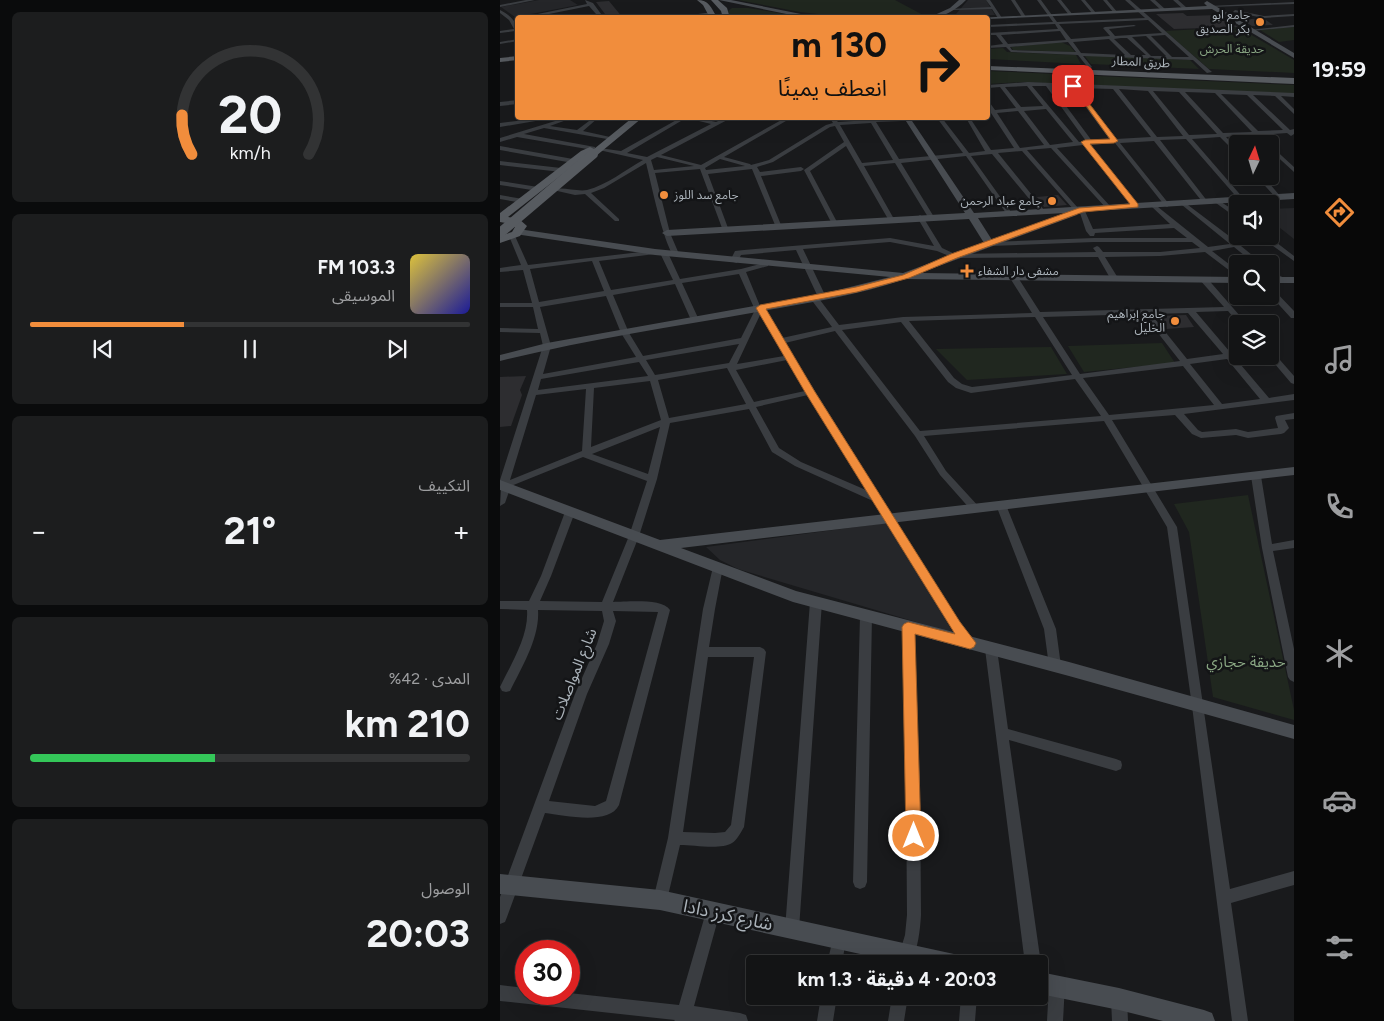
<!DOCTYPE html>
<html lang="ar">
<head>
<meta charset="utf-8">
<style>
  :root { --surface:#131415; --page:#1c1d1e; --text:#f1f3f6; --muted:#9d9ea0; --line:#323334; --accent:#f18d3c }
  body { margin:0; font-family:Figtree,"Noto Sans Arabic",sans-serif; background:var(--page); color:var(--text); direction:rtl; height:100vh; display:flex; flex-direction:column; font-size:19px; white-space:nowrap }
  * { box-sizing:border-box; margin:0 }
  p { font-size:16px; color:var(--muted) }
  .icon { flex:none; width:28px; height:28px; fill:none; stroke:currentColor; stroke-width:2; stroke-linecap:round; stroke-linejoin:round }
  .map { position:relative; flex:1; overflow:hidden; direction:ltr }
  .details { display:flex; flex-direction:column; gap:12px; padding:12px; background:#0a0b0c; width:500px }
  .details>* { flex:none }
  .banner { position:absolute; left:15px; top:15px; width:475px; height:105px; border-radius:5px; box-shadow:0 5px 20px #0002,0 0 0 1px var(--line); direction:rtl; background:#f18d3c; color:#111; overflow:hidden }
  .needle { width:32px; rotate:4deg }
  .fabs { position:absolute; left:729px; top:135px; display:grid; gap:10px }
  .fabs a { display:grid; place-items:center; width:50px; height:50px; border-radius:5px; background:var(--surface); box-shadow:0 5px 20px #0002,0 0 0 1px var(--line); font-size:25px }
  .speed { position:absolute; left:15px; top:940px; display:flex; gap:10px; font-size:25px; font-weight:700; text-align:center }
  .speed>* { display:grid; place-content:center; width:65px; height:65px; border-radius:50%; background:var(--surface); box-shadow:0 5px 20px #0002,0 0 0 1px var(--line); line-height:1 }
  .speed .limit { border:8px solid #d22; background:#fff; color:#111 }
  .pin { position:absolute; display:grid; place-items:center; width:42px; height:42px; color:#fff; margin:-21px; border-radius:10px; box-shadow:0 2px 8px #0006 }
  .me { position:absolute; width:55px; margin:-28px; rotate:0deg; stroke-linejoin:round; filter:drop-shadow(0 0 4px #0008) }
  .turn { display:flex; align-items:center; gap:18px; height:105px; padding:0 20px; font-size:22px }
  .turn .icon { width:65px; height:65px; stroke-width:2.5 }
  .turn b { display:block; font-size:35px; line-height:42px }
  .big { font-size:38px; font-weight:700; line-height:1.1 }
  .details .tile { flex:1; display:flex; flex-direction:column; justify-content:center; gap:8px; min-width:0; padding:0 18px; border-radius:8px; background:var(--page) }
  .details .dial { align-items:center; gap:0 }
  .dial svg { height:130px; overflow:visible; fill:none; stroke:var(--line); stroke-width:7; stroke-linecap:round; text-anchor:middle }
  .dial text { fill:var(--text); stroke:none }
  .song { display:flex; align-items:center; gap:15px }
  .cover { width:60px; height:60px; border-radius:8px; background:linear-gradient(135deg,hsl(50 70% 55%),hsl(240 70% 35%)) }
  .played { height:5px; border-radius:2px; background:linear-gradient(90deg,var(--accent) 35%,var(--line) 35%) }
  .keys { display:flex; justify-content:space-around; direction:ltr }
  .heat { display:flex; justify-content:space-between; align-items:center; font-size:28px; direction:ltr }
  .charge { height:8px; border-radius:4px; background:linear-gradient(90deg,#34c759 42%,var(--line) 0) }
  .trip { position:absolute; left:246px; top:955px; width:302px; height:50px; border-radius:5px; background:var(--surface); box-shadow:0 5px 20px #0002,0 0 0 1px var(--line); font-weight:700; line-height:50px; text-align:center; direction:rtl }
  main { display:flex; flex:1; min-height:0 }
  .tab-bar { display:flex; flex-direction:column; width:90px; justify-content:space-around; align-items:center; background:#080808; color:var(--muted) }
  .tab-bar .icon { width:35px; height:35px }
  .tab-bar .on { color:var(--accent) }
  .tab-bar b { font-size:22px; color:var(--text) }
  .map>svg:first-child { display:block }
  .built { fill:#252629 }
  .green { fill:#20271f }
  .building { fill:#2d2d30 }
  .lines { fill:none; stroke-linecap:round; stroke-linejoin:round }
  .street { fill:#3a3d41; fill-rule:evenodd }
  .secondary { fill:#484c51; fill-rule:evenodd }
  .primary { fill:#575b60; fill-rule:evenodd }
  .primary-bridge { stroke:#575b60; stroke-width:10 }
  .route { fill:#f18d3c; stroke:#9d5c27 }
  .poi-dot { fill:#f18d3c; stroke:#141517; stroke-width:2 }
  .labels { text-anchor:middle; stroke-width:5; stroke-linejoin:round; paint-order:stroke }
  .far-poi-label { font-size:12px; fill:#acb4bb; stroke:#141517; text-anchor:end }
  .far-park-label { font-size:12px; fill:#89a683; stroke:#141517 }
  .far-street-label { font-size:12px; fill:#acb4bb; stroke:#141517 }
  .park-label { font-size:15px; fill:#89a683; stroke:#141517 }
  .street-label { font-size:15px; fill:#acb4bb; stroke:#141517 }
  .near-street-label { font-size:18px; fill:#acb4bb; stroke:#141517 }
</style>
</head>
<body>
<main>
<nav class="tab-bar">
<b>19:59</b>
<svg class="icon on" aria-label="directions" viewBox="0 0 24 24"><path d="M12 3l9 9-9 9-9-9zM9 14v-3h6M13 9l2 2-2 2"/></svg>
<svg class="icon" aria-label="music" viewBox="0 0 24 24"><path d="M9 18V5l10-2v13"/><circle cx="6" cy="18" r="3"/><circle cx="16" cy="16" r="3"/></svg>
<svg class="icon" aria-label="phone" viewBox="0 0 24 24"><path d="M5 4h4l2 5-3 2q2 4 5 5l2-3 5 2v4C11 20 4 13 5 4z"/></svg>
<svg class="icon" aria-label="climate" viewBox="0 0 24 24"><path d="M12 3v18M4 7l16 10M4 17L20 7"/></svg>
<svg class="icon" aria-label="car" viewBox="0 0 24 24"><path d="M5 17H2v-5l4-1 3-4h7l3 4 3 1v5h-3M9 17h6M6 11h13"/><circle cx="7" cy="17" r="2"/><circle cx="17" cy="17" r="2"/></svg>
<svg class="icon" aria-label="filters" viewBox="0 0 24 24"><path d="M4 7h16M4 17h16"/><circle cx="9" cy="7" r="2"/><circle cx="15" cy="17" r="2"/></svg>
</nav>
<div class="map">
<svg width="794" height="1021" viewBox="0 0 794 1021">
  <rect width="100%" height="100%" fill="#191a1c"/>
  <!-- built -->
  <path class="built" d="M39,0H70L78,5L15,17L1,7Z
    M468,0H486L495,15L463,16L456,14Z
    M794,208V239L770,220V209Z
    M386,523L419,572L452,631L443,630L238,569L220,560L206,547Z"/>
  <!-- green -->
  <path class="green" d="M238,0H395L425,16L344,17L300,12Z
    M232,8H248L303,17H230L228,11Z
    M738,27L794,60V73L709,69L665,31Z
    M794,27V40L779,42L760,30Z
    M561,42L570,46L575,52L513,50L511,47Z
    M503,48L507,52L576,55L581,64L488,59V49Z
    M584,55L690,60L699,69L591,64Z
    M488,71L794,85V94L523,82L488,84Z
    M662,343L675,363L584,372L568,346Z
    M551,347L567,374L467,380L436,349Z
    M748,495L794,710V720L713,697L689,532L674,504Z"/>
  <!-- building -->
  <path class="building" d="M109,1L123,18H108L96,2Z
    M683,13L687,16L718,15L738,27L674,29L656,14Z
    M739,18L766,20L773,25L752,26Z
    M558,195L567,205L544,207L537,197Z
    M686,315L694,327L666,329L657,316Z
    M26,376L20,390L22,395L11,426L0,427V377Z"/>
  <g class="lines">
    <!-- street -->
    <path class="street" d="M26,0H35L0,7V5Z
      M85,0L93,3L104,18H79L96,14L89,6L29,18H18L87,4Z
      M486,0H490L502,18H498L492,9L452,10L450,9L491,7Z
      M511,0H515L526,17H522Z
      M537,0H541L557,22L645,18L625,0H630L712,72L707,73L693,60L583,56L592,67L589,69L578,55L511,52L506,47L488,48V46L503,44L496,35H488V33L558,29L555,24L488,27V25L553,22ZM648,20L662,33L615,36L609,29L636,26L634,25L605,27L603,28L610,36L571,39L559,24ZM560,31L566,40L508,44L501,35ZM665,35L689,57H672L651,36ZM646,36L666,56H651L632,37ZM621,38H627L646,55H631L614,39ZM609,39L625,55L581,53L573,42ZM568,42L576,52L512,50L510,47Z
      M557,0H561L573,15H569Z
      M581,0H585L596,13H592Z
      M603,0H607L618,13H614Z
      M650,0H655L665,9L661,10Z
      M673,0H678L687,8L683,9Z
      M794,2V4L711,7L709,6Z
      M0,10C10,15 18,22 18,34L15,31L0,33V31L14,29L9,20L0,13Z
      M735,10L764,16L794,14V16L764,18L733,12Z
      M213,12L215,14L186,18H168Z
      M794,25V27L751,31L749,30Z
      M18,39V41L0,44V42Z
      M528,82L794,93V97L781,96L794,109V114L775,96L753,95L790,130L794,129V134L791,136L787,133L761,135L770,144H763L755,135L726,137L738,149V155L720,137L692,139L744,199L745,200L742,202L740,201L686,139L660,140L708,202V204H704L654,141L620,143L669,204L670,205L667,207L665,206L615,143L589,145L638,205V207H634L583,145L557,148L610,206V208H606L551,148L527,150L578,208V210H574L522,151L498,153L544,210V212H540L492,154L471,156L511,212L510,213H506L466,156L401,163L434,217L431,219L428,217L395,163L364,166L394,219L391,221L388,219L346,146L310,171L337,222L334,224L331,222L304,170L344,142L335,126L330,127L273,162L257,167L260,172L301,167L304,169L301,171L261,176L281,225L280,226L275,225L252,169L208,174L228,228L225,230L222,228L200,169L155,173L170,233L179,254L175,256C165,251 150,178 146,163L104,188L91,193L119,219V221H115L85,194L75,195L53,190C60,186 77,192 87,190C107,185 125,170 143,160L99,150V148L121,151L180,118H186L127,153L147,157L211,124L191,119V118H198L216,122L225,118H231L161,155L201,165L285,118H291L224,157L250,164L251,165L269,160L326,125L333,123L331,120L334,118L338,122L369,120V118H373L374,119L430,118L428,120L376,122L399,159L463,153L437,118H442L469,153L485,151L466,118H470L491,150L514,148L491,113L488,114V110H489L488,102L490,103L495,110L516,108L500,87L488,88V85ZM527,86L543,106L521,107L505,87ZM532,86H546L586,141L579,142ZM552,87H571L610,140L592,141ZM576,88L613,89L651,137L616,139ZM619,89L648,91L683,136L657,137ZM653,91L679,92L717,134L689,135ZM685,92L715,93L752,132L723,133ZM721,94L747,95L783,130L758,131ZM546,109L573,142L550,145L524,111ZM518,111L544,145L520,148L497,113ZM371,123L393,160L362,163L340,125ZM157,157L194,166L154,170L151,160ZM220,159L245,166L206,170L205,168Z
      M18,100V104L0,106V102Z
      M42,118H53L0,127V123Z
      M65,118H72L50,126L77,130L93,118H98L83,131L110,137L107,139L44,128L24,134L95,147V149L93,150L17,137L0,142V138Z
      M770,145L794,167V172L770,150Z
      M0,146L73,159L76,161L73,163L0,150Z
      M0,161L61,168L64,170L61,172L0,165Z
      M756,176H763L781,197V199H777Z
      M0,181L38,187L41,189L38,191L0,185Z
      M0,195L23,199L26,201L23,203L0,199Z
      M718,200L738,213V219L716,203L715,202Z
      M684,202L737,242L761,238L760,236H768L794,256V261L766,241L741,246L763,264H755L734,247L712,251L738,271V277L705,252L660,256L605,257L618,278L614,280L610,278L598,257L454,258L437,251L390,242L303,249L326,297L322,299L318,297L296,250L241,255L237,263L230,261L235,251L244,250L390,238L434,246L417,217L420,215L423,217L442,248L455,254L596,252L593,248L597,246L599,247L603,252H660L700,248L692,242H594L490,246L486,244L490,242L594,238H687L674,228L595,233L594,236H590L586,231L579,210L584,209L593,229L670,224L651,206L650,205L653,203L708,247L730,244L682,205L681,204Z
      M12,234L15,236L28,265L158,250L159,252L155,254L99,261L111,290L173,280L160,253L164,251L168,253L180,279L241,269L268,262V266L246,272L260,306L264,308L282,338L332,327L310,298L314,296H317L339,325L403,317L532,313L510,278L514,276H517L540,312L724,307L699,279L700,277H706L747,324H739L728,311L696,312L769,398L794,394V400L684,414L698,430L702,432L736,429L748,432L778,428L775,418L776,416L794,413V419L785,420L789,428L784,433L781,434L748,438L736,435L701,438L692,434L675,415L612,420L677,527L730,889L794,871V885L731,903L748,1021H732L692,706L667,527L604,421L424,436L446,471L480,508L475,511L471,510L440,475L415,436L335,331L285,343L459,622L474,640L476,643L474,646C464,649 457,635 451,628L373,501L295,466L272,452L249,409L170,423L157,479L139,536L113,602C127,602 162,598 170,610L119,805C109,826 63,815 45,813L7,917L5,922L0,924V897L75,694L97,644L104,621L102,611L38,610C40,637 22,667 10,691L6,692L2,691L0,687C11,664 29,636 27,610L0,609V601H29L41,576L65,512L70,509L75,512L51,576L40,601L102,602L129,536L147,481L83,457L11,486L5,503L0,506L1,489L0,488V480L43,346L40,333L0,332V328L38,329L33,307H0V303H32L23,270L0,272V268L21,265L9,236ZM92,261L104,291L39,302L30,269ZM239,274L255,310L241,338L143,356L129,333L113,295L175,284L191,320L195,322L199,320L182,283ZM106,296L121,333L136,357L43,374L51,346L40,307ZM688,313L723,354L687,359L651,314ZM643,314L680,361L580,374L543,317ZM260,315L284,356L237,364ZM535,317L572,375L472,387L462,384L454,378L409,321ZM401,322L448,382L456,388L471,393L575,379L601,416L420,431L342,330ZM239,344L229,363L155,375L146,360ZM727,359L760,399L722,404L690,364ZM287,360L305,391L254,402L236,370ZM139,362L148,376L38,390L41,379ZM683,366L714,405L609,415L583,378ZM227,368L246,404L169,418L158,380ZM150,381L161,420L91,447L94,388ZM86,389L82,451L10,480L36,395ZM308,395L366,490L301,462L279,448L256,407ZM160,427L148,474L92,454ZM113,611L158,612L106,801L95,806L49,801L87,694L109,644L116,621Z
      M770,270L784,278V282H778L770,275Z
      M770,289H773L794,311V318H791L770,295Z
      M770,352H773L794,376V384L791,383L768,356H770Z
      M756,473L761,476L772,544L794,540V548L773,551L794,649V682L790,680L788,677L762,548L751,476Z
      M501,502L506,505L556,629L561,666L559,669L555,671L551,669L549,666L544,629L496,505Z
      M218,563L222,564L223,567L215,609L209,647H260L264,649L266,652L244,827C241,832 237,840 232,843C221,850 194,845 180,845L167,900L165,905L160,907L155,905L153,900L168,838L203,609L213,567L214,564ZM208,657H254L231,825L225,832L215,833L183,832Z
      M316,598L320,599L322,602L299,929L297,934L292,936L287,934L285,929L310,602L312,599Z
      M366,612L370,613L372,616L367,882L365,887L360,889L355,887L353,882L360,616L362,613Z
      M408,623L412,624L414,627L420,784L421,915C420,931 418,948 411,963L402,964L398,958L405,935L407,915L406,784L402,627L404,624Z
      M491,644L495,646L497,649L508,729L616,759L621,761L622,765L621,769L616,771L509,740L541,964L540,965V964H525L485,649L487,646Z
      M213,905L218,907L220,912L194,1006L240,1013L246,1015L248,1021H174L175,1020L0,1001V985L26,988V994L69,993L179,1005L206,912L208,907Z
      M339,932L344,934L346,939L342,964H327L334,934Z
      M557,977L562,980L565,985L563,1021H547L549,985L552,980Z
      M619,991L624,994L627,999L628,1021H612L611,999L614,994Z
      M321,996H337L333,1021H317Z
      M392,996H408L404,1021H388Z
      M461,996H477L475,1021H459Z"/>
    <!-- secondary -->
    <path class="secondary" d="M219,0H231L321,18H306Z
      M459,0H466C456,10 443,18 428,18L450,8Z
      M707,1L794,53V58L712,9L488,19V18H477L707,6L704,3Z
      M404,118H410L474,213L794,193V199L578,212L577,215L420,273L738,277V283L405,279C357,296 306,303 257,312C171,327 85,340 0,361V355L47,343L322,294L390,277L155,255L15,234V230L18,229L155,249L403,273L484,243L469,219L167,236L162,233L167,230L465,213ZM565,213L492,240L478,218Z
      M770,277H794V283H770Z
      M794,467V475L181,548L296,591L569,662L794,725V739L569,676L293,602L0,490V480L160,540Z
      M0,874L160,890L454,954L461,957L464,964H406L160,910L0,894Z
      M540,972L619,988L704,1010L712,1013L715,1021H663L619,1010L540,994Z"/>
    <!-- primary -->
    <path class="primary" d="M197,0C209,0 211,7 217,18H210L203,5Z
      M211,0H218L227,8L230,18H223L221,11Z
      M18,56V60L0,62V58Z
      M488,66L794,78V84L488,70Z
      M132,118H142L96,156L87,155L8,217L19,219L27,226L20,236L0,243V236L12,232L15,227L12,224L0,222V213L81,151L90,147L94,149Z"/>
    <!-- primary-bridge -->
    <path class="primary-bridge" d="M0,233L93,154"/>
  </g>
  <!-- route -->
  <path class="route" d="M571,85H575L618,141L614,143L590,144L638,204V207L583,212L457,258L409,278L357,292L266,309L315,392L460,622L476,643L474,647L470,649L415,634L421,836L419,841L414,843L408,841L406,836L402,627L404,624L408,622L455,634L305,392L256,308L260,305L356,287L403,275L451,254L579,208L630,204L581,142L585,140L610,139Z"/>
  <!-- markers -->
  <g class="poi-dot">
    <circle cx="760" cy="22" r="5"/>
    <circle cx="164" cy="195" r="5"/>
    <circle cx="552" cy="201" r="5"/>
    <path d="M464.5 263.5h5v5h5v5h-5v5h-5v-5h-5v-5h5z"/>
    <circle cx="675" cy="321" r="5"/>
  </g>
  <g class="labels">
    <!-- far-poi labels -->
    <g class="far-poi-label">
      <text x="750" y="19">جامع ابو<tspan x="750" dy="14">بكر الصديق</tspan></text>
      <text x="174" y="199" text-anchor="start">جامع سد اللوز</text>
      <text x="542" y="205">جامع عباد الرحمن</text>
      <text x="478" y="275" text-anchor="start">مشفى دار الشفاء</text>
      <text x="665" y="318">جامع إبراهيم<tspan x="665" dy="14">الخليل</tspan></text>
    </g>
    <!-- far-park labels -->
    <g class="far-park-label">
      <text x="732" y="53">حديقة الحرش</text>
    </g>
    <!-- far-street labels -->
    <g class="far-street-label">
      <text transform="translate(641 62) rotate(3)" y="4">طريق المطار</text>
    </g>
    <!-- park labels -->
    <g class="park-label">
      <text x="746" y="667">حديقة حجازي</text>
    </g>
    <!-- street labels -->
    <g class="street-label">
      <text transform="translate(74 674) rotate(-68)" y="5">شارع المواصلات</text>
    </g>
    <!-- near-street labels -->
    <g class="near-street-label">
      <text transform="translate(228 915) rotate(12)" y="6">شارع كرز دادا</text>
    </g>
  </g>
</svg>
<div class="fabs">
<a><svg class="needle" viewBox="-14 -14 28 28"><path d="M0-13l5 13h-10z" fill="#e53935"/><path d="M0 13l5-13h-10z" fill="#9d9ea0"/></svg></a>
<a><svg class="icon" aria-label="sound" viewBox="0 0 24 24"><path d="M4 9h4l5-4v14l-5-4H4zM17 9q2 3 0 6"/></svg></a>
<a><svg class="icon" aria-label="search" viewBox="0 0 24 24"><circle cx="10" cy="10" r="6"/><path d="M15 15l6 6"/></svg></a>
<a><svg class="icon" aria-label="layers" viewBox="0 0 24 24"><path d="M12 4l9 5-9 5-9-5zM3 14l9 5 9-5"/></svg></a>
</div>
<div class="speed"><div class="limit">30</div></div>
<div class="pin" style="left:573px;top:86px;background:#d93025"><svg class="icon" aria-label="arrive" viewBox="0 0 24 24"><path d="M6 21V4h12l-3 4 3 4H6"/></svg></div>
<svg class="me" style="left:414px;top:836px" viewBox="-20 -20 40 40"><circle r="17" fill="#f18d3c" stroke="#fff" stroke-width="3"/><path d="M0-11L8 9 0 5-8 9z" fill="#fff"/></svg>
<div class="trip">20:03 · 4 دقيقة · 1.3 km</div>
<div class="banner">
<div class="turn"><svg class="icon" aria-label="right" viewBox="0 0 24 24"><path d="M7 20v-9h11M14 6l5 5-5 5"/></svg><div><b>130 m</b>انعطف يمينًا</div></div>
</div>
</div>
<section class="details">
<div class="tile dial"><svg viewBox="0 0 100 80">
<path d="M14 69A42 42 0 1 1 86 69"/>
<path d="M14 69A42 42 0 0 1 8 45" stroke="#f18d3c"/>
<text x="50" y="56" font-size="32" font-weight="700">20</text>
<text x="50" y="72" font-size="11">km/h</text>
</svg></div>
<div class="tile">
<div class="song"><i class="cover"></i><div><b>103.3 FM</b><p>الموسيقى</p></div></div>
<div class="played"></div>
<div class="keys"><svg class="icon" aria-label="previous" viewBox="0 0 24 24"><path d="M18 5L8 12l10 7zM5 5v14"/></svg><svg class="icon" aria-label="pause" viewBox="0 0 24 24"><path d="M8 5v14M16 5v14"/></svg><svg class="icon" aria-label="next" viewBox="0 0 24 24"><path d="M6 5l10 7-10 7zM19 5v14"/></svg></div>
</div>
<div class="tile"><p>التكييف</p>
<div class="heat"><a>−</a><b class="big">21°</b><a>+</a></div>
</div>
<div class="tile"><p>المدى · 42%</p><b class="big">210 km</b><div class="charge"></div></div>
<div class="tile"><p>الوصول</p><b class="big">20:03</b></div>
</section>
</main>
</body>
</html>
